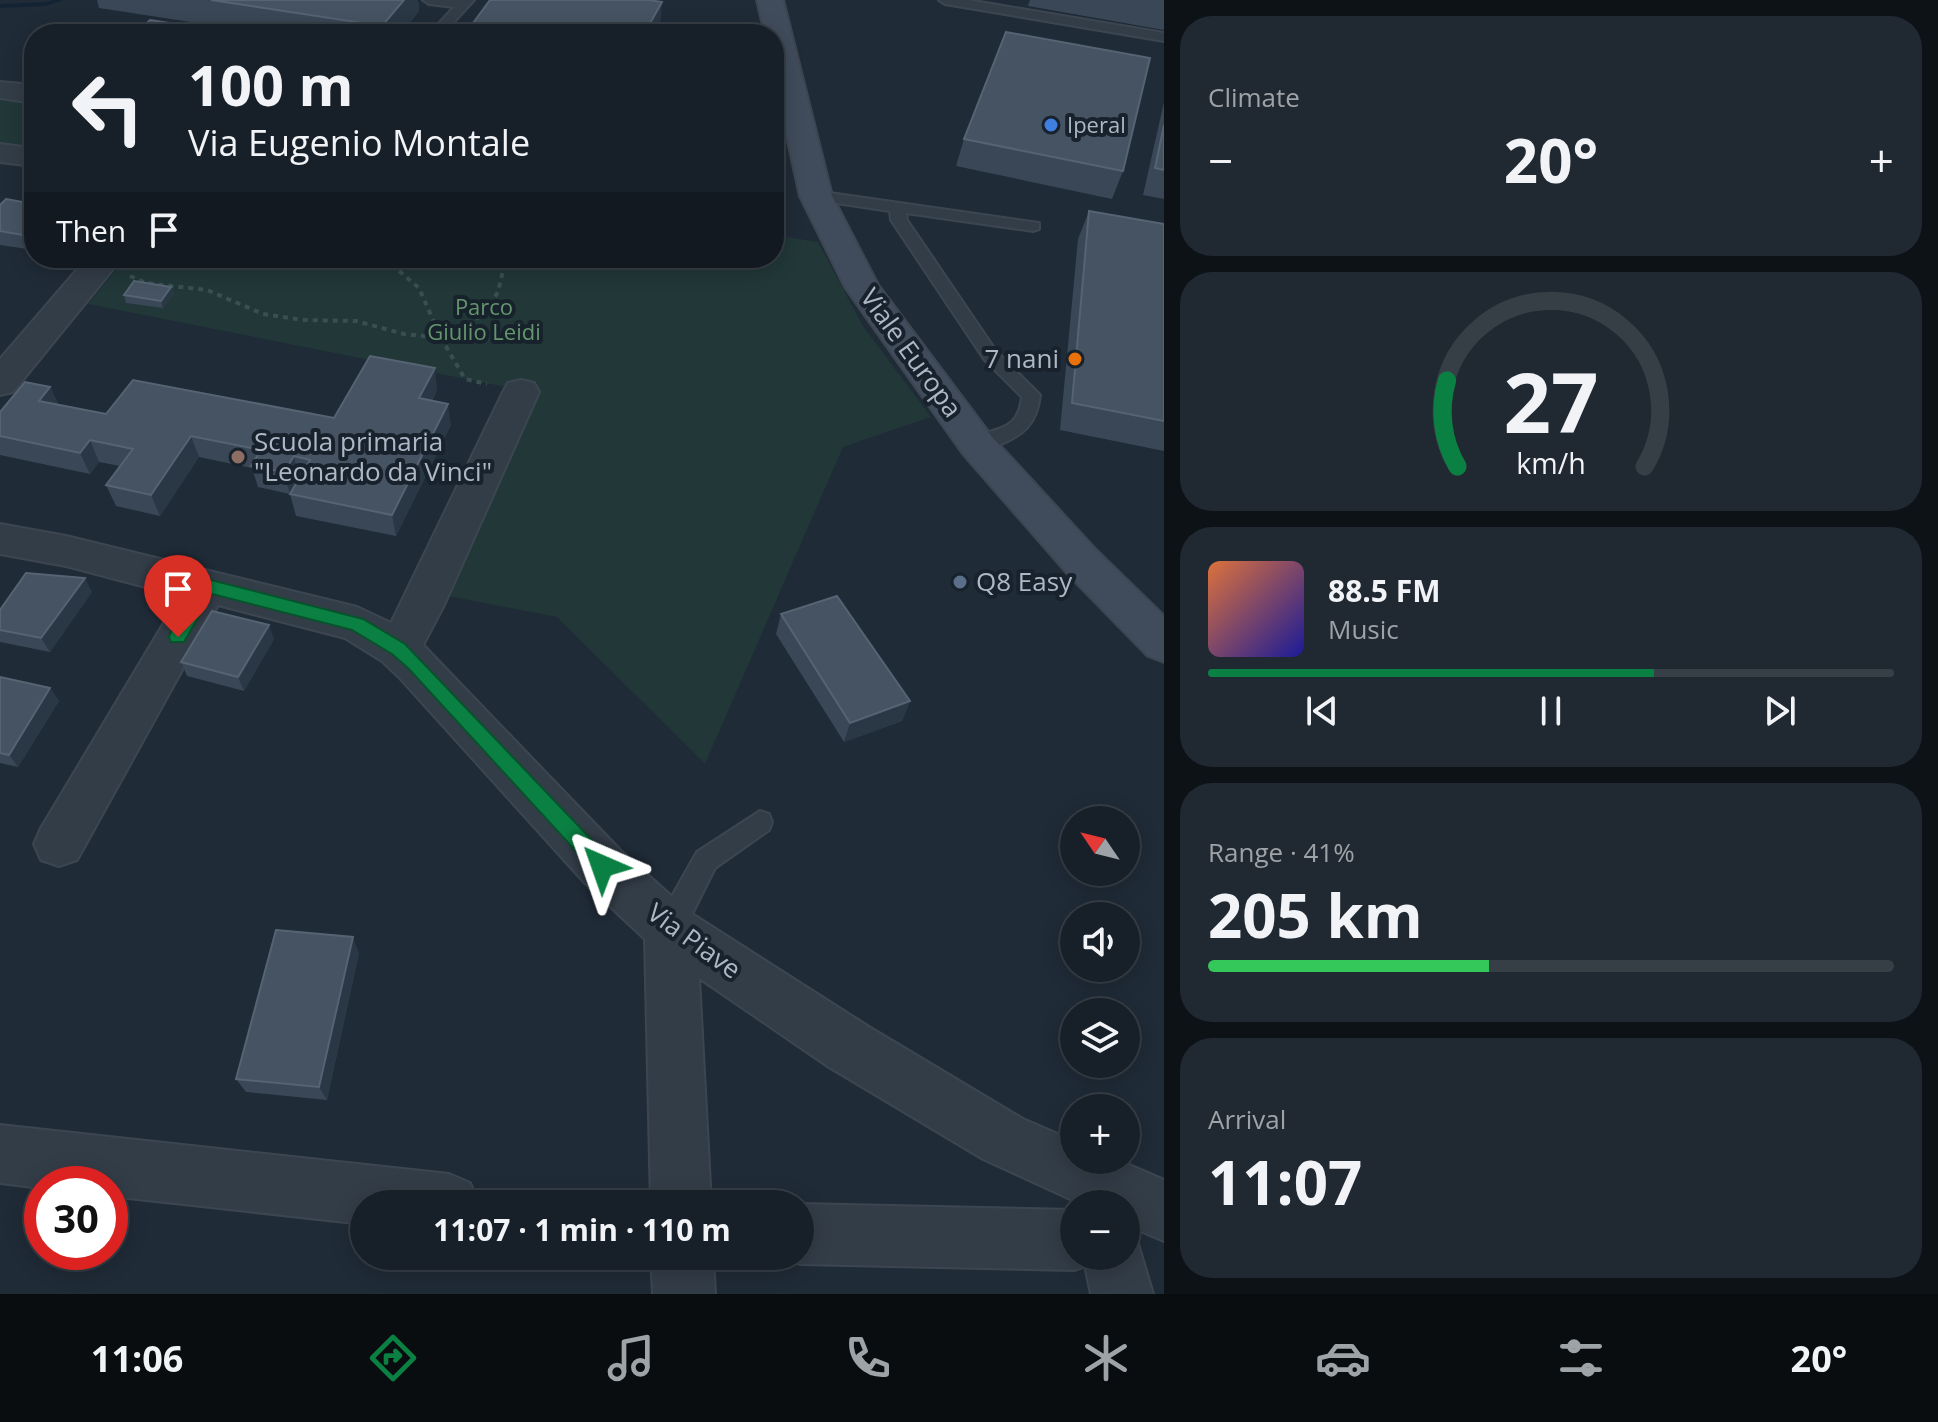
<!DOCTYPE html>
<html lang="en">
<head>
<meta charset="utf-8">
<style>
  :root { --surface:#172029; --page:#202831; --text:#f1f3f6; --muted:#9ea3a8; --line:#363e46; --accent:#0b8043 }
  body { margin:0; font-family:"Open Sans",sans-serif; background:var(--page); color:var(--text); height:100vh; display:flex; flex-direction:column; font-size:30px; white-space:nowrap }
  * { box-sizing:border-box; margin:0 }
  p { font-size:26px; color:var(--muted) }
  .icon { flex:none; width:44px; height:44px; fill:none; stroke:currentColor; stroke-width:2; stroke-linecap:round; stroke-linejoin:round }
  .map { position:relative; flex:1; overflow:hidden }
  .drawer { display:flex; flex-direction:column; gap:16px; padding:16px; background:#0d1217; width:774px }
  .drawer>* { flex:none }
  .guide { position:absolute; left:24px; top:24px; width:760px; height:244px; border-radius:32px; box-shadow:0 4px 20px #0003,0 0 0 2px var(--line); background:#172029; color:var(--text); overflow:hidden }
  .needle { width:52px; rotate:305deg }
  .buttons { position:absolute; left:1060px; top:806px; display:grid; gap:16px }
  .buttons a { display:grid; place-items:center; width:80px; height:80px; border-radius:50%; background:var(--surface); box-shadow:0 4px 20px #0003,0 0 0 2px var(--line); font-size:40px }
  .speed { position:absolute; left:24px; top:1166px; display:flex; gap:16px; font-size:40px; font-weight:700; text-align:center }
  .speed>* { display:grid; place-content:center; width:104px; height:104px; border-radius:50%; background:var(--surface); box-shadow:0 4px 20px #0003,0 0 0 2px var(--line); line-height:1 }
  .speed .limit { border:12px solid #d22; background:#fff; color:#111 }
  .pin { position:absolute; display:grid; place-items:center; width:68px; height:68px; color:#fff; margin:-82px -34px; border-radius:50% 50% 50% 0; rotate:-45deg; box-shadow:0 0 8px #0007 }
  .pin .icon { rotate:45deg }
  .me { position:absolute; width:88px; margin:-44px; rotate:317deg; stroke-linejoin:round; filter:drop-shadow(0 0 6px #0008) }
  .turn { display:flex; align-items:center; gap:28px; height:168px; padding:0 32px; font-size:36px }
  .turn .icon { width:104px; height:104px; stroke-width:2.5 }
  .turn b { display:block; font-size:56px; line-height:68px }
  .then { display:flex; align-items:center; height:76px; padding:0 32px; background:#0003; gap:16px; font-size:30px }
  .big { font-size:60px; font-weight:700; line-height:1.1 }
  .drawer .tile { flex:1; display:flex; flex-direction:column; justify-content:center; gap:12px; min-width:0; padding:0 28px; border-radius:32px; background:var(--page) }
  .drawer .dial { align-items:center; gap:0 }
  .dial svg { height:208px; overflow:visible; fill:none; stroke:var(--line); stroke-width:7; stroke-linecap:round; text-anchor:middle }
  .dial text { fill:var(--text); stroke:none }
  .song { display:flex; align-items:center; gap:24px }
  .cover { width:96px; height:96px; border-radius:12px; background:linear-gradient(135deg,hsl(20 70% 55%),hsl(240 70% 35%)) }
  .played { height:8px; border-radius:4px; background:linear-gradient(90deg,var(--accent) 65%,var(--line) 65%) }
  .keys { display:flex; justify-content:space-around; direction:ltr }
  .heat { display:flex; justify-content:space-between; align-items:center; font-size:44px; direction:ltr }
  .charge { height:12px; border-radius:6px; background:linear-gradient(90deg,#34c759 41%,var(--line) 0) }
  .trip { position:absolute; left:350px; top:1190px; width:464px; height:80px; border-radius:40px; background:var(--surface); box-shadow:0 4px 20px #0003,0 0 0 2px var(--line); font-weight:700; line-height:80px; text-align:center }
  .menu { display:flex; height:128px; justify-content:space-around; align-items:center; background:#090d10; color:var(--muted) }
  .menu .icon { width:56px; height:56px }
  .menu .current { color:var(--accent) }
  .menu b { font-size:36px; color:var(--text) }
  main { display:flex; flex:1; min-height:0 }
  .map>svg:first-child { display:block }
  .green { fill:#213738 }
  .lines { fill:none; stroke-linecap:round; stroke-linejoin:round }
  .stream { fill:#132334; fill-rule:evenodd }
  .lane-casing { stroke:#3c4651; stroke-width:4 }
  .street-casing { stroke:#3c4651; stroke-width:4 }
  .secondary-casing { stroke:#3c4651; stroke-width:4 }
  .path { stroke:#395051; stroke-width:4; stroke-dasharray:5 5; stroke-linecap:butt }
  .lane { fill:#333d48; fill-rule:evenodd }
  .street { fill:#333d48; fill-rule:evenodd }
  .secondary { fill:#404c5b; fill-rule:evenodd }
  .wall { fill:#3a4756 }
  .shaded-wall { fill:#2a3745 }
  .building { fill:#465362; stroke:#566372; stroke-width:2 }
  .route { fill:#0b8043; stroke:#07532c; stroke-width:2 }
  .shop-dot { fill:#3f7fe0; stroke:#18222c; stroke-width:3 }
  .food-dot { fill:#e8710a; stroke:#18222c; stroke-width:3 }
  .education-dot { fill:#8d6e63; stroke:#18222c; stroke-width:3 }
  .service-dot { fill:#5c6f8a; stroke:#18222c; stroke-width:3 }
  .labels { text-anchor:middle; stroke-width:8; stroke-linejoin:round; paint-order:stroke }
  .far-poi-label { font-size:22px; fill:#adb7c5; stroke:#18222c; text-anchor:start }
  .far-park-label { font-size:22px; fill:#64956c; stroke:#18222c }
  .street-label { font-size:26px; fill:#adb7c5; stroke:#18222c }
  .poi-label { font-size:26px; fill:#adb7c5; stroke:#18222c; text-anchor:start }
</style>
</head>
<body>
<main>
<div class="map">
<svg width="1164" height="1294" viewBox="0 0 1164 1294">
  <rect width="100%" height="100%" fill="#1f2b37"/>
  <!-- green -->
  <path class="green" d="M0,98L34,102V143L12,148L0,146Z
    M774,235L818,242L863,326L931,417L843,447L705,764L557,617L417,590L506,387L88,304L126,258H774Z"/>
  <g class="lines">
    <!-- stream -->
    <path class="stream" d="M53,0H63L46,6L0,8V4L46,2Z"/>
    <defs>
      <path id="lane" d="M423,0H474L443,34H429L454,7L429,4Z
        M939,0H968L1164,33V41L945,4Z
        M816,191L1039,223V229L1033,231L906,213L907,220L996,351L1040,395C1037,424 1023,436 996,446C987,450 981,453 971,451L968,446C986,422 1017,440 1022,397L984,359L891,220L890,211L810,199V193Z
        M760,811L769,814L772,822L769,830L715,868L680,938L671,941L662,938L658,929L671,898L697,852Z"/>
      <path id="street" d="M0,82L34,85V103L0,98Z
        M0,144L23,147L34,144V163L25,165L0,162Z
        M87,258H122L13,392L0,395V359Z
        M521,380L534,383L539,392L444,605L423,645L620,850L689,912L869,1027L1023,1119L1074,1141V1160H1118L1164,1180V1241L1126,1225V1204H1081L983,1159L829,1067L699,978L711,1204H651L645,939L584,882L399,677L382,661L345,638L218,605L77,860L59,866L41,860L34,844L41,828L180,596L66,566L0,554V524L66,536L357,607L391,623L503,392L508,383Z
        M0,1125L449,1174L470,1183L479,1204H364V1224L110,1196V1184H42V1188L0,1183Z
        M800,1204L1074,1210V1256H1126V1231L1135,1234L1153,1294H1091L1085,1266L1074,1270L800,1264L780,1256H800Z
        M651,1256H713L715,1294H653Z"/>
      <path id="secondary" d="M757,0H783L832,196L878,285L992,437L1097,551L1164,616V662L1148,656L1067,573L964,455L845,287L800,196L774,77V34H765Z"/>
    </defs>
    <!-- lane casing -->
    <use href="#lane" class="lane-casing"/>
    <!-- street casing -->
    <use href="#street" class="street-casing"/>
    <!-- secondary casing -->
    <use href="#secondary" class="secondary-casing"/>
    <!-- path -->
    <path class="path" d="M384,258L419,288L441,338L465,379L487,384
      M474,263L503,265
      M130,276L146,283L207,290L263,314L302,320L356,321L404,334L441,338L483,315L498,292L506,258"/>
    <!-- lane -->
    <use href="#lane" class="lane"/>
    <!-- street -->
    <use href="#street" class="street"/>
    <!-- secondary -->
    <use href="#secondary" class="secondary"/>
  </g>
  <!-- wall -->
  <path class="wall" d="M97,0H418L419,11L401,34H269L99,8Z
    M1030,0H1164V30L1028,6Z
    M1164,102V199L1143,195Z
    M964,139L1123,171L1112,199L956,166Z
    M34,204V250L0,245V205Z
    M1089,211L1164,224V451L1060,430L1078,239Z
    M171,287L174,294L163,308L126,303L124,295Z
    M50,387L58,404L106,414L334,418L437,390L432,401L451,425L396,536L296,516L290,494L258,487L252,468L199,457L160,516L116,506L106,485L120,466L99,462L90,474L0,455V412Z
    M92,592L50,652L0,642V610Z
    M781,614L910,701L902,721L844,742L776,634Z
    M274,639L244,691L187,676L181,662Z
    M0,677L50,688L59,701L18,767L0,763Z
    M359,953L327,1100L246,1092L236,1079Z"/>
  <!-- shaded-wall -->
  <path class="shaded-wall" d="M404,0H418L419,11L401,34H383L382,26Z
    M662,2L660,28L657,34H644Z
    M171,287L174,294L163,308L161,301Z
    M435,368L437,390L422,420L419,398Z
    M50,387L60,409L39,401Z
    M448,404L451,425L396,536L392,515Z
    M191,436L199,457L160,516L151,495Z
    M90,440L99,462L90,474L80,453Z
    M294,456L299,478L290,494L284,472Z
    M85,578L92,592L50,652L41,638Z
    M269,625L274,639L244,691L238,677Z
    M50,688L59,701L18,767L9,755Z
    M910,701L902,721L844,742L850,723Z
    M353,937L359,953L327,1100L319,1087Z"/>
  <!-- building -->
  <path class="building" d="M211,0H404L382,26Z
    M490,0H649L662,2L644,34H465Z
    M150,20L241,34H135Z
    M1006,32L1150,58L1123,171L964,139Z
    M1164,125V170L1155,168Z
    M6,199L34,204V237L0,231V205Z
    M1089,211L1164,224V421L1072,403Z
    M134,281L171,287L161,301L124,295Z
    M370,356L435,368L419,398L448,404L392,515L290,494L310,460L294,456L284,472L251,466L261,450L191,436L151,495L106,485L133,449L90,440L80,453L0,436V412L25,382L50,387L39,401L106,414L133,380L334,418Z
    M26,573L85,578L41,638L0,630V610Z
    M837,596L910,701L850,723L781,614Z
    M212,611L269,625L238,677L181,662Z
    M0,677L50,688L9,755L0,753Z
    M276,930L353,937L319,1087L236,1079Z"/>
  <!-- route -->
  <path class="route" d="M207,579L363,619L405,644L610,859L613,866L610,872L602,875L595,872L409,669L392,654L352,630L212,594L184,642H171L169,637L171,632L201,581Z"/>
  <!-- markers -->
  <circle class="shop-dot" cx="1051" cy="125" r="8"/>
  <circle class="food-dot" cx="1075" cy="359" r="8"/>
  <circle class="education-dot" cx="238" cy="457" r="8"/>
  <circle class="service-dot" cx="960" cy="582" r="8"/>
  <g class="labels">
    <!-- far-poi labels -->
    <g class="far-poi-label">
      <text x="1067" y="133">Iperal</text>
    </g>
    <!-- far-park labels -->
    <g class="far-park-label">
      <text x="484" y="315">Parco<tspan x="484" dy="25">Giulio Leidi</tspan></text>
    </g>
    <!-- street labels -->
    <g class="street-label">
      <text transform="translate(911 353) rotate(54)" y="9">Viale Europa</text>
      <text transform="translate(694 941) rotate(36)" y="9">Via Piave</text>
    </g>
    <!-- poi labels -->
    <g class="poi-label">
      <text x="1059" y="368" text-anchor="end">7 nani</text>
      <text x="254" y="451">Scuola primaria<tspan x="254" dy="30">"Leonardo da Vinci"</tspan></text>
      <text x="976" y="591">Q8 Easy</text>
    </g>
  </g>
</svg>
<div class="buttons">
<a><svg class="needle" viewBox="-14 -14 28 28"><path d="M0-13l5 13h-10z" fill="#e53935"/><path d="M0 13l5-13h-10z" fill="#9ea3a8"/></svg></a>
<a><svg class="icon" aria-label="sound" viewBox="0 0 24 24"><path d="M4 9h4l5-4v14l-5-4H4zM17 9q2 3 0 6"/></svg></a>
<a><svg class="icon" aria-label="layers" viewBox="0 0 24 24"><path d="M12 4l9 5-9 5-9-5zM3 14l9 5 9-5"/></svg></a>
<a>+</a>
<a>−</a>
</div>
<div class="speed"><div class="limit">30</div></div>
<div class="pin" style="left:178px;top:637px;background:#d93025"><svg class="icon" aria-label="arrive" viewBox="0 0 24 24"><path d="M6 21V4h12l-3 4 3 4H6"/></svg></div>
<svg class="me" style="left:602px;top:866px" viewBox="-20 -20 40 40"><path d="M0-17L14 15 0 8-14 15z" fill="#0b8043" stroke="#fff" stroke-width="4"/></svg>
<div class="trip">11:07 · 1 min · 110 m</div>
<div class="guide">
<div class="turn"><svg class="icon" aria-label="left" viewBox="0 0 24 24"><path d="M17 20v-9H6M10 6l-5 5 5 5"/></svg><div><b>100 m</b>Via Eugenio Montale</div></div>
<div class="then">Then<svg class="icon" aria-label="arrive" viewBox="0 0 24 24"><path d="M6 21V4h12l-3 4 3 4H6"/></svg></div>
</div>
</div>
<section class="drawer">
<div class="tile"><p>Climate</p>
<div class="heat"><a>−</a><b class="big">20°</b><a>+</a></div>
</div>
<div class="tile dial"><svg viewBox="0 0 100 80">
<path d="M14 69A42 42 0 1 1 86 69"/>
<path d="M14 69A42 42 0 0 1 10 36" stroke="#0b8043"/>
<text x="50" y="56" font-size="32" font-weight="700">27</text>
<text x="50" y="72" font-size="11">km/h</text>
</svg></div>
<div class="tile">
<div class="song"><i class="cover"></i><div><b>88.5 FM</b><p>Music</p></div></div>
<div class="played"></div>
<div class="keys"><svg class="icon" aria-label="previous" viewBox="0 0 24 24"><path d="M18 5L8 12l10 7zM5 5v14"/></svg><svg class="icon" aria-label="pause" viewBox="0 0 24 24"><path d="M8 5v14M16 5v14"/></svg><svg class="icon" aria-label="next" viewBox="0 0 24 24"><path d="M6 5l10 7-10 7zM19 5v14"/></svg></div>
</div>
<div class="tile"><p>Range · 41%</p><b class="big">205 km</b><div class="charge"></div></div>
<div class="tile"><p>Arrival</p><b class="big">11:07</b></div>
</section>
</main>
<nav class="menu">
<b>11:06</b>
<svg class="icon current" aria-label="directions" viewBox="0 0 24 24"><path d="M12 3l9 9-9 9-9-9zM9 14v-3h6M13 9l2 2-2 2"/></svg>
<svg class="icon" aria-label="music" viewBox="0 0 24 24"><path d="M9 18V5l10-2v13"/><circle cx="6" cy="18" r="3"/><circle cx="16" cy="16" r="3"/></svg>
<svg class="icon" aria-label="phone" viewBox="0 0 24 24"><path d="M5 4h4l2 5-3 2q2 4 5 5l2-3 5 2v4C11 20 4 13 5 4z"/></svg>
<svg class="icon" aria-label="climate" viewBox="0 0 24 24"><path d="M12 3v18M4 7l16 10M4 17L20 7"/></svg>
<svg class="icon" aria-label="car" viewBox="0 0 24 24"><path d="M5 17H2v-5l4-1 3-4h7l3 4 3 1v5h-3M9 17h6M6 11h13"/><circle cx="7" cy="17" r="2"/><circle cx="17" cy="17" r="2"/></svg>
<svg class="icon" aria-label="filters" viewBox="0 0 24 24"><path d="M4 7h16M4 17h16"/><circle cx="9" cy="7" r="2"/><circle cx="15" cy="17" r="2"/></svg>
<b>20°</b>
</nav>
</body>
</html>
